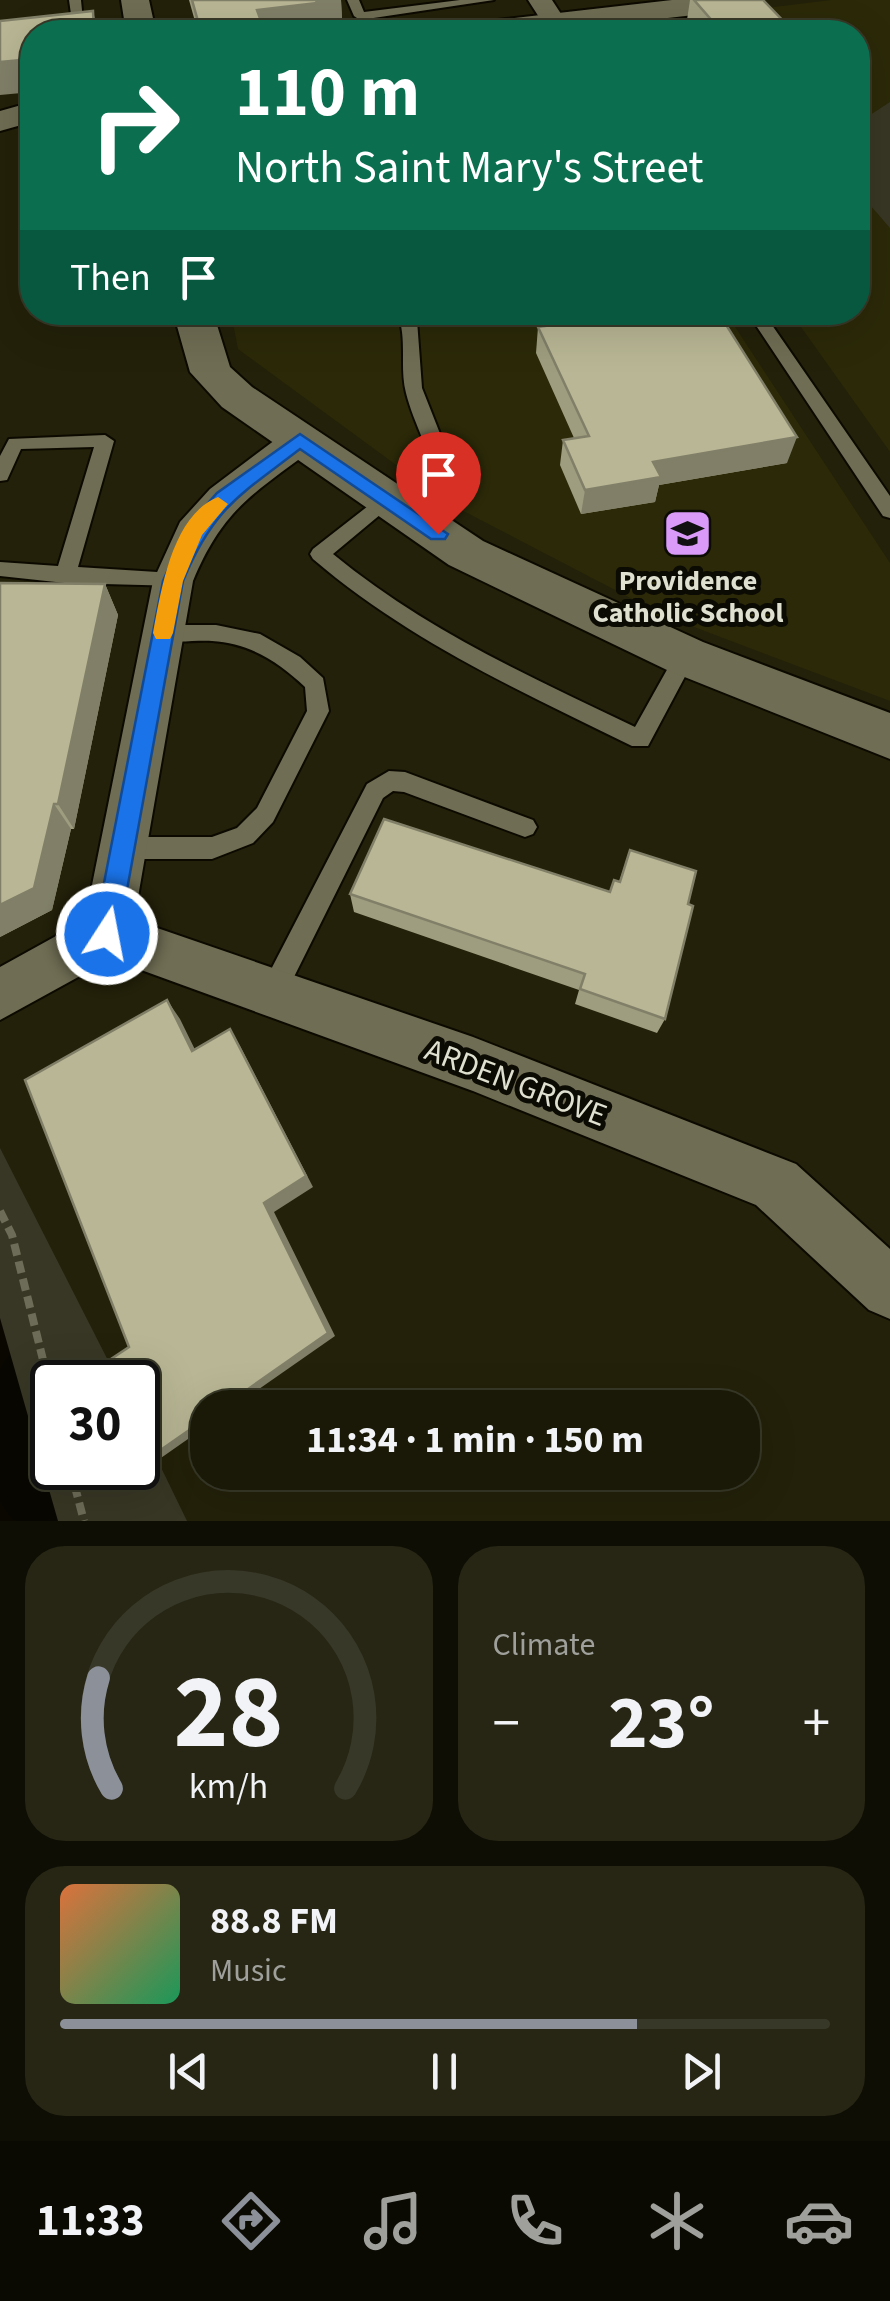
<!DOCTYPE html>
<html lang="en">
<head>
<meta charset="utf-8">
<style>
  :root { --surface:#1a1907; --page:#272615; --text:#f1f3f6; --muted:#9fa09b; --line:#383828; --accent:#8c9099 }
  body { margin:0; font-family:"Source Sans 3",sans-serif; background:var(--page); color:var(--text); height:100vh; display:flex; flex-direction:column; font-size:38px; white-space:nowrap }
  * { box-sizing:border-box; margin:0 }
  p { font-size:32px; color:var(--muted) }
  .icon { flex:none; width:55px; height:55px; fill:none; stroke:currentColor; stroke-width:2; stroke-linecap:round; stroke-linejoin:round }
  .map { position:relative; height:1521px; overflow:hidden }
  .sheet { display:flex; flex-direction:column; gap:25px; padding:25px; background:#0e0e04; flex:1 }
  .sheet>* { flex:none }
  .guide { position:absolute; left:20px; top:20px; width:850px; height:305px; border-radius:40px; box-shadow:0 10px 40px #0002,0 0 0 2px var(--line); background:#0b6e4f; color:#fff; overflow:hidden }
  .speed { position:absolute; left:30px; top:1360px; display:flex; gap:20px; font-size:50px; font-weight:700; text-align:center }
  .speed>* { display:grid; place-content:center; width:130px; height:130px; border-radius:50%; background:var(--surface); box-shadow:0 10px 40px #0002,0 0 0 2px var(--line); line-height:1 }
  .speed .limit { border:5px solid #111; border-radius:15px; background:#fff; color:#111 }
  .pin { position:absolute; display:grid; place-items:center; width:85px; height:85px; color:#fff; margin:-102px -42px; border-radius:50% 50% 50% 0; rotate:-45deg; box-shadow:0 0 10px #0007 }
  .pin .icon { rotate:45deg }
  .me { position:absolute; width:110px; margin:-55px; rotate:11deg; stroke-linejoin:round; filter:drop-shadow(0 0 8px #0008) }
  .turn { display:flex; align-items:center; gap:35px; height:210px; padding:0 50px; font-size:45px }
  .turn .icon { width:130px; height:130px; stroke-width:2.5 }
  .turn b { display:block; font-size:70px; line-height:85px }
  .then { display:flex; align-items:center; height:95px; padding:0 50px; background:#0003; gap:20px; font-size:38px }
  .big { font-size:75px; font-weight:700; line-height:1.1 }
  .sheet .widget { flex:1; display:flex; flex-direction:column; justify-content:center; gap:15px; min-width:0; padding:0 35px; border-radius:40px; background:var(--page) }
  .sheet .dial { align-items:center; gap:0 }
  .dial svg { height:260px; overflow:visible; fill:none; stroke:var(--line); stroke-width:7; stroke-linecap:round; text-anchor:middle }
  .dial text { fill:var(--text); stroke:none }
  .song { display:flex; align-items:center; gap:30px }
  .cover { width:120px; height:120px; border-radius:15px; background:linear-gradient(135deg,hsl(20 70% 55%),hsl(150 70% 35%)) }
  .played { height:10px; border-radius:5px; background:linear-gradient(90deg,var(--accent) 75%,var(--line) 75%) }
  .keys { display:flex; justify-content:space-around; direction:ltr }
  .heat { display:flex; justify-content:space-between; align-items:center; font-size:55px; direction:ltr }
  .sheet .tiles { flex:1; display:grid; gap:25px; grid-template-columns:1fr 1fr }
  .widget:last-child { grid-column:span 2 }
  .trip { position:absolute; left:190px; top:1390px; width:570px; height:100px; border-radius:40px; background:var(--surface); box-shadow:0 10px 40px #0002,0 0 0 2px var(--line); font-weight:700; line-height:100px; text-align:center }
  .tabs { display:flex; height:160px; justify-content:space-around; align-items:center; background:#0a0a03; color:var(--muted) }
  .tabs .icon { width:70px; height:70px }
  .tabs .on { color:var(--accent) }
  .tabs b { font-size:45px; color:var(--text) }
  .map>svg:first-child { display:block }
  .built { fill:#2b2908 }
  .green { fill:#383725 }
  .water { fill:#090700 }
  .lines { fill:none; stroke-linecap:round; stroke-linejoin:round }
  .service-casing { stroke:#0c0a00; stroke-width:4 }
  .minor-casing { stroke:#0c0a00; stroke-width:4 }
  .tertiary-casing { stroke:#0c0a00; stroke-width:4 }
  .path { stroke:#6d6c58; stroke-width:8; stroke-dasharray:12 6; stroke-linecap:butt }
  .service { fill:#6f6d53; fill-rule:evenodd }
  .minor { fill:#6f6d53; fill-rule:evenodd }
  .tertiary { fill:#6f6d53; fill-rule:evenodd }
  .wall { fill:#9e9d7f }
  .shaded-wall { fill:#817f68 }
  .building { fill:#b8b694; stroke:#817f68; stroke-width:2.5 }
  .route { fill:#1a73e8; stroke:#114b97; stroke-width:2.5 }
  .slow { fill:#f59e0b }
  .labels { text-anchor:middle; stroke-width:10; stroke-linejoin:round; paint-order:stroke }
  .poi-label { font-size:28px; font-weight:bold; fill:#e0e0d1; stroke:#0b0a03 }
  .near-street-label { font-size:32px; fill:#e0e0d1; stroke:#0b0a03 }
</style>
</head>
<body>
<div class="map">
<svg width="890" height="1521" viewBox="0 0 890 1521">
  <rect width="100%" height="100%" fill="#232109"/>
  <!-- built -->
  <path class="built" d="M831,0H890V452L791,313L858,312V32H596L594,29Z
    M231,313H726L890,563V701L665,616L448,503L238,349Z"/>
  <!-- green -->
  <path class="green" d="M890,102V228L858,191V123Z
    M0,1148L119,1382H52V1468H138V1420L187,1521H0Z"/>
  <!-- water -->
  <path class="water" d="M0,1318L58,1521H0Z"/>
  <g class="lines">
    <defs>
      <path id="service" d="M69,0H81L84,32H59L73,28Z
        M347,0H359L364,12L460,0H494L360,20L354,16Z
        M397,312H413L417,320L422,388L450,459L456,488L410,522L403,520V510L437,486C432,453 414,425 406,393C399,366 408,339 397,312Z
        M747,312H763L890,496V518L883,516Z
        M105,435L114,441L78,567L173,573L183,581L180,586L65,583L0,576V562L58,566L94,447L21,449L7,480L0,481V456L9,439Z
        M386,492L393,494V504L333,554C424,629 530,677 635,727L678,650H692L696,656L648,746H632C520,691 409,641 313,559L310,554L313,549Z
        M163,625H216L260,634L300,657L323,678L329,711L273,822L253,843L212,859H123L115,856L111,848L115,840L123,837H212L237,828L257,808L307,711L305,687C279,662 249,643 212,641C194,640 174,644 156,639L153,633L156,627Z
        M389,771L405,772L533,820L537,827L533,834L525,837L404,792L393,791L383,798L282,1001L273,1005L264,1001L260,992L264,983L367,784Z"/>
      <path id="minor" d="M528,0H552L567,23L564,28H546Z
        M300,428L313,431L318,440L313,449C253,494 223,509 193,581L134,920L473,1037L796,1164L890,1249V1319L869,1310L756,1205L473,1091L111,959L0,1020V967L85,920L153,581L180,522L210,489L287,431Z"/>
      <path id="tertiary" d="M121,0H149L156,32H126Z
        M672,0H761L747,9L544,32H457L472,23Z
        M32,102V122L0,131V111Z
        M173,312H213L230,367L252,387L483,541L703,642L890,713V759L667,670L449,565L222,407L190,372Z"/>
    </defs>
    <!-- service casing -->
    <use href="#service" class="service-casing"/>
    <!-- minor casing -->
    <use href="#minor" class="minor-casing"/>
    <!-- tertiary casing -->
    <use href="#tertiary" class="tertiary-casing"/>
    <!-- path -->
    <path class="path" d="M0,1211L12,1235L52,1396
      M70,1468L84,1521"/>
    <!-- service -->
    <use href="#service" class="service"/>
    <!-- minor -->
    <use href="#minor" class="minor"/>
    <!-- tertiary -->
    <use href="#tertiary" class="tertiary"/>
  </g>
  <!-- wall -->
  <path class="wall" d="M189,0H341L342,21L328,23L329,27L320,28V32H198Z
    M690,0H763L794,32H697L687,20Z
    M466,312H506L505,316L468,320Z
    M609,312H718L787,463L659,485L655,502L581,514L560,465L563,440L574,438L536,353L538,327L611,316Z
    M105,584L118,615L74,829H71L52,910L0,937Z
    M630,850L688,904L665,1019L657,1033L575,1004L579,990L354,912L350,894L610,892L619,882Z"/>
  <!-- shaded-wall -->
  <path class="shaded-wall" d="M315,0H341L342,21L328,23L329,27L320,28V32H261L257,10Z
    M93,11L98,32H94Z
    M32,59V92L0,95V62Z
    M797,437L787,463L659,485L655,502L581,514L585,490L653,462Z
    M105,584L118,615L74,829L58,804Z
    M54,804L71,829L52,910L0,937V905Z
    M167,1000L180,1019L204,1068L192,1051Z
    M230,1029L240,1046L313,1187L274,1212L335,1336L232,1408H221L264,1203Z
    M208,1417V1425L158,1460L139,1465Z"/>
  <!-- building -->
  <path class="building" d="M192,0H316L317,3L257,10L265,32H201Z
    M694,0H763L794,32H722Z
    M93,11L94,32H32V59L0,62V21Z
    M534,20L542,32H425Z
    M627,312H718L797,437L653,462L661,477L585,490L563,440L589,436L538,327L628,314Z
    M0,583L105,584L58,804H54L34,888L0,905Z
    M384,819L610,892L614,880L620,882L630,850L696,871L688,904L693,906L665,1019L580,989L585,974L350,894Z
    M167,1000L192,1051L230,1029L306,1176L264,1203L328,1333L221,1408H208V1417L139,1465L138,1460V1382H109L102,1365L129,1347L25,1080Z"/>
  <!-- route -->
  <path class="route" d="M300,434L448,534L445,539H431L300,449C240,495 213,508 183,581L119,934L116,942L107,946L98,942L94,934L163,581L187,527L217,493Z"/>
  <!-- slow -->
  <path class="slow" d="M218,497L228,504L202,535L183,581L173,633L170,639H156L153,633C161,591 172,515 218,497Z"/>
  <!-- icons -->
  <defs>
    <symbol id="school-square" viewBox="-11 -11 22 22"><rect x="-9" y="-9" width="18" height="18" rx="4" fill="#da9af7" stroke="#0b0a03"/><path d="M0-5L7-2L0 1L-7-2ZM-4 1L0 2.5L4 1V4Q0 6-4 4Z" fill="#111"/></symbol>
  </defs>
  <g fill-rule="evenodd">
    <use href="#school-square" x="660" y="506" width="55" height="55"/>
  </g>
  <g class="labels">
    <!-- poi labels -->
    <g class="poi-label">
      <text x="688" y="590">Providence<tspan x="688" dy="32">Catholic School</tspan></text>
    </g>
    <!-- near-street labels -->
    <g class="near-street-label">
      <text transform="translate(516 1082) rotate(21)" y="11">ARDEN GROVE</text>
    </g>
  </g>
</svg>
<div class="speed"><div class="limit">30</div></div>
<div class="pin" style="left:438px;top:534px;background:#d93025"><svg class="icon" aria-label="arrive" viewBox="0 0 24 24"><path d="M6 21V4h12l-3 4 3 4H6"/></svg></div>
<svg class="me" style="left:107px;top:934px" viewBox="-20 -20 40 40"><circle r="17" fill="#1a73e8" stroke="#fff" stroke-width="3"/><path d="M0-11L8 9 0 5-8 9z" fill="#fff"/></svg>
<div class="trip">11:34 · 1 min · 150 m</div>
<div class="guide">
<div class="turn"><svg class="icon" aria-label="right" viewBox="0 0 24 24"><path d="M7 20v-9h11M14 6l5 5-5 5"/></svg><div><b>110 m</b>North Saint Mary's Street</div></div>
<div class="then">Then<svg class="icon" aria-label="arrive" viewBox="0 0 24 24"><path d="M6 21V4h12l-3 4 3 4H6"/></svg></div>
</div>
</div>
<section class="sheet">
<div class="tiles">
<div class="widget dial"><svg viewBox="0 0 100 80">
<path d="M14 69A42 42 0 1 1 86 69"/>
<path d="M14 69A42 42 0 0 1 10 35" stroke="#8c9099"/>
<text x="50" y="56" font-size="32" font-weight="700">28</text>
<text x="50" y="72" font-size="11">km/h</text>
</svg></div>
<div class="widget"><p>Climate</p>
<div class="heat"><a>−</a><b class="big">23°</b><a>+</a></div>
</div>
<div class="widget">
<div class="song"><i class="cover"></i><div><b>88.8 FM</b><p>Music</p></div></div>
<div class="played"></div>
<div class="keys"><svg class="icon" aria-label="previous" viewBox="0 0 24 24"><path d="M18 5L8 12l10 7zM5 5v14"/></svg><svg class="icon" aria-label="pause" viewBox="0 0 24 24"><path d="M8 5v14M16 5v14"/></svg><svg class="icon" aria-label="next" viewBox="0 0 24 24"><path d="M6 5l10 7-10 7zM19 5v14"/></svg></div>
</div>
</div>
</section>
<nav class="tabs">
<b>11:33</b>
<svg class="icon on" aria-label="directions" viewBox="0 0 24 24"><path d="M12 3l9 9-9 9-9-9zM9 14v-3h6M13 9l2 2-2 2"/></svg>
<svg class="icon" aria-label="music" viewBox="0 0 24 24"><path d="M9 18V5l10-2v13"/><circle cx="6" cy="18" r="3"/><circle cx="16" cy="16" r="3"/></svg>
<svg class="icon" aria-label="phone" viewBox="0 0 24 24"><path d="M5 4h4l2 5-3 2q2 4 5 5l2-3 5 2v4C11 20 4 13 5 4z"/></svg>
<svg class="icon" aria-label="climate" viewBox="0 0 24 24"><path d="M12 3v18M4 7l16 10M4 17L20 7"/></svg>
<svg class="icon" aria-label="car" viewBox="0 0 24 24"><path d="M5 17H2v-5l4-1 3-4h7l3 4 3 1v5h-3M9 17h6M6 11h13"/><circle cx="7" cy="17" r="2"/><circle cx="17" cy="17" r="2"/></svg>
</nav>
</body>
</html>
